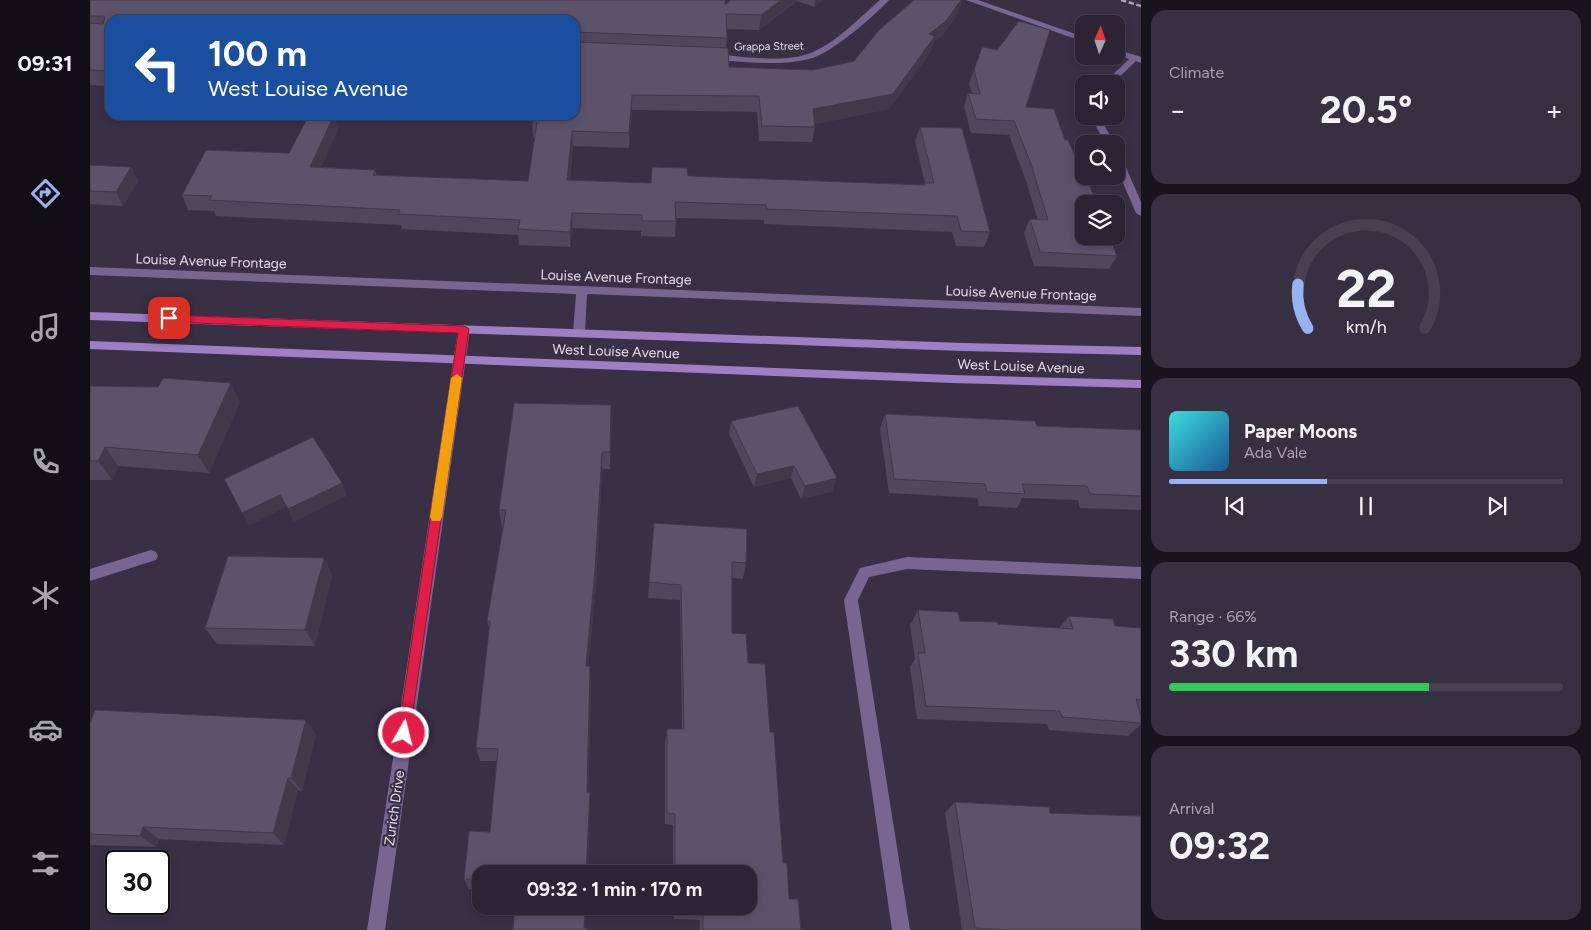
<!DOCTYPE html>
<html lang="en">
<head>
<meta charset="utf-8">
<style>
  :root { --surface:#2b2434; --page:#373040; --text:#f1f3f6; --muted:#a6a4ac; --line:#47414f; --accent:#95b2f1 }
  body { margin:0; font-family:Figtree,sans-serif; background:var(--page); color:var(--text); height:100vh; display:flex; flex-direction:column; font-size:19px; white-space:nowrap }
  * { box-sizing:border-box; margin:0 }
  p { font-size:16px; color:var(--muted) }
  .icon { flex:none; width:28px; height:28px; fill:none; stroke:currentColor; stroke-width:2; stroke-linecap:round; stroke-linejoin:round }
  .map { position:relative; flex:1; overflow:hidden }
  .panel { display:flex; flex-direction:column; gap:10px; padding:10px; background:#18141d; width:450px }
  .panel>* { flex:none }
  .top-card { position:absolute; left:15px; top:15px; width:475px; height:105px; border-radius:15px; box-shadow:0 2px 8px #0003,0 0 0 1px var(--line); background:#1a4fa0; color:#fff; overflow:hidden }
  .needle { width:32px; rotate:3deg }
  .controls { position:absolute; left:985px; top:15px; display:grid; gap:10px }
  .controls a { display:grid; place-items:center; width:50px; height:50px; border-radius:10px; background:var(--surface); box-shadow:0 2px 8px #0003,0 0 0 1px var(--line); font-size:25px }
  .speed { position:absolute; left:15px; top:850px; display:flex; gap:10px; font-size:25px; font-weight:700; text-align:center }
  .speed>* { display:grid; place-content:center; width:65px; height:65px; border-radius:50%; background:var(--surface); box-shadow:0 2px 8px #0003,0 0 0 1px var(--line); line-height:1 }
  .speed .limit { border:2px solid #111; border-radius:8px; background:#fff; color:#111 }
  .pin { position:absolute; display:grid; place-items:center; width:42px; height:42px; color:#fff; margin:-21px; border-radius:10px; box-shadow:0 2px 8px #0006 }
  .me { position:absolute; width:55px; margin:-28px; rotate:8deg; stroke-linejoin:round; filter:drop-shadow(0 0 4px #0008) }
  .turn { display:flex; align-items:center; gap:18px; height:105px; padding:0 20px; font-size:22px }
  .turn .icon { width:65px; height:65px; stroke-width:2.5 }
  .turn b { display:block; font-size:35px; line-height:42px }
  .big { font-size:38px; font-weight:700; line-height:1.1 }
  .panel .widget { flex:1; display:flex; flex-direction:column; justify-content:center; gap:8px; min-width:0; padding:0 18px; border-radius:15px; background:var(--page) }
  .panel .dial { align-items:center; gap:0 }
  .dial svg { height:130px; overflow:visible; fill:none; stroke:var(--line); stroke-width:7; stroke-linecap:round; text-anchor:middle }
  .dial text { fill:var(--text); stroke:none }
  .song { display:flex; align-items:center; gap:15px }
  .cover { width:60px; height:60px; border-radius:8px; background:linear-gradient(135deg,hsl(180 70% 55%),hsl(210 70% 35%)) }
  .played { height:5px; border-radius:2px; background:linear-gradient(90deg,var(--accent) 40%,var(--line) 40%) }
  .keys { display:flex; justify-content:space-around; direction:ltr }
  .heat { display:flex; justify-content:space-between; align-items:center; font-size:28px; direction:ltr }
  .charge { height:8px; border-radius:4px; background:linear-gradient(90deg,#34c759 66%,var(--line) 0) }
  .trip { position:absolute; left:382px; top:865px; width:285px; height:50px; border-radius:15px; background:var(--surface); box-shadow:0 2px 8px #0003,0 0 0 1px var(--line); font-weight:700; line-height:50px; text-align:center }
  main { display:flex; flex:1; min-height:0 }
  .tab-bar { display:flex; flex-direction:column; width:90px; justify-content:space-around; align-items:center; background:#110e15; color:var(--muted) }
  .tab-bar .icon { width:35px; height:35px }
  .tab-bar .active { color:var(--accent) }
  .tab-bar b { font-size:22px; color:var(--text) }
  .map>svg:first-child { display:block }
  .lines { fill:none; stroke-linecap:round; stroke-linejoin:round }
  .minor { fill:#786590; fill-rule:evenodd }
  .secondary { fill:#9e7fc4; fill-rule:evenodd }
  .rail { stroke:#a9a2b3; stroke-width:2.5; stroke-dasharray:5.5 2.5; stroke-linecap:butt }
  .wall { fill:#4f475b }
  .shaded-wall { fill:#40394a }
  .building { fill:#5c526a; stroke:#40394a }
  .route { fill:#e11d48; stroke:#92132f }
  .slow { fill:#f59e0b }
  .labels { text-anchor:middle; stroke-width:4.5; stroke-linejoin:round; paint-order:stroke }
  .far-street-label { font-size:11px; fill:#e3ddeb; stroke:#393046 }
  .street-label { font-size:14px; fill:#e3ddeb; stroke:#393046 }
</style>
</head>
<body>
<main>
<nav class="tab-bar">
<b>09:31</b>
<svg class="icon active" aria-label="directions" viewBox="0 0 24 24"><path d="M12 3l9 9-9 9-9-9zM9 14v-3h6M13 9l2 2-2 2"/></svg>
<svg class="icon" aria-label="music" viewBox="0 0 24 24"><path d="M9 18V5l10-2v13"/><circle cx="6" cy="18" r="3"/><circle cx="16" cy="16" r="3"/></svg>
<svg class="icon" aria-label="phone" viewBox="0 0 24 24"><path d="M5 4h4l2 5-3 2q2 4 5 5l2-3 5 2v4C11 20 4 13 5 4z"/></svg>
<svg class="icon" aria-label="climate" viewBox="0 0 24 24"><path d="M12 3v18M4 7l16 10M4 17L20 7"/></svg>
<svg class="icon" aria-label="car" viewBox="0 0 24 24"><path d="M5 17H2v-5l4-1 3-4h7l3 4 3 1v5h-3M9 17h6M6 11h13"/><circle cx="7" cy="17" r="2"/><circle cx="17" cy="17" r="2"/></svg>
<svg class="icon" aria-label="filters" viewBox="0 0 24 24"><path d="M4 7h16M4 17h16"/><circle cx="9" cy="7" r="2"/><circle cx="15" cy="17" r="2"/></svg>
</nav>
<div class="map">
<svg width="1051" height="930" viewBox="0 0 1051 930">
  <rect width="100%" height="100%" fill="#393046"/>
  <g class="lines">
    <!-- minor -->
    <path class="minor" d="M790,0H799C783,17 741,54 719,59C687,67 653,61 622,60L618,57L622,54C650,56 697,64 723,52C748,41 769,18 790,0Z
      M876,0H888L994,37V42Z
      M1026,49L1051,57V63L1046,61L1022,84H1013L1039,59L1026,54Z
      M1000,116H1009L1025,144H1016Z
      M1026,153L1031,156L1051,202V216L1046,213L1026,167Z
      M0,267L1051,308V316L497,294L495,333L489,337L483,333L486,294L0,275Z
      M374,325L380,329L295,930H277L368,329Z
      M61,550L66,552L68,556L66,560L0,581V569Z
      M817,557L1051,567V579L817,569L779,577L768,600L820,930H802L754,600L770,568Z"/>
    <!-- secondary -->
    <path class="secondary" d="M0,312L873,343L1051,347V355L873,351L0,320Z
      M0,341L862,375L1051,380V388L862,383L0,349Z"/>
    <!-- rail -->
    <path class="rail" d="M1031,0L1051,6"/>
  </g>
  <!-- wall -->
  <path class="wall" d="M0,0L635,5L641,0H732L724,7L707,1L669,30L637,29V38L636,48L639,67L723,70L764,61L824,0H872L868,13L852,36L843,42L841,51L799,109L725,124V127L722,142L669,141L667,112L542,110L539,148L483,146L480,180L561,183L598,176L833,185L834,183H835L825,142L830,127L900,232L894,247L866,246L862,232L674,224V220L586,218L585,237L551,236V231L483,228L480,247L429,245L428,235L312,229L311,225L126,216L124,211L98,210L92,195L199,153L249,127L231,167L285,170L286,175L438,181L445,137H443L442,122L485,115V20H20V86L0,85Z
    M884,70L936,107L975,140L1027,256L1019,269L944,266L934,233L940,219L948,220L935,178L919,135L881,133L874,107L878,93H882L879,84Z
    M0,165L41,167L48,181L33,206L0,204Z
    M0,386L150,402L119,473L28,466L22,480H0Z
    M521,405L520,469H512L506,586L498,666L501,680L498,792H500V804L391,874V889H379L374,879L400,832L407,761H390L386,748L399,628L397,621L414,527H412L409,510Z
    M795,414L947,426L1051,430V510L990,508L988,500L932,498L927,508L889,506L887,498L799,493L790,429Z
    M641,421L743,491L711,499L701,478L664,487L639,434Z
    M564,523L656,563L653,579L642,578V633L658,663L680,732L693,863L699,899L711,930H610V920L584,919V906H659V874H583V825L575,824V742L577,729H592L590,600L558,598Z
    M234,558L242,575L225,646L127,644L115,628Z
    M828,610L870,621L908,624L969,628L979,616L1025,626L1051,628V714H1050L1051,724L1038,736L959,730L957,724L827,719L820,667L825,659L820,625Z
    M0,723L226,734L212,791L208,790L194,845L69,839L66,847L0,845Z
    M865,802L960,813L1051,930H872L855,813Z"/>
  <!-- shaded-wall -->
  <path class="shaded-wall" d="M691,0H707L669,30L671,15Z
    M725,0H732L724,7Z
    M871,0H872L868,13L852,36L843,42L841,51L799,109L720,125L723,109L839,34Z
    M542,95V110L539,148V133Z
    M244,115H246L249,127L225,182L220,167Z
    M482,131L483,146L478,195L477,180Z
    M41,167L48,181L33,206L26,192Z
    M482,213L483,228L480,247V232Z
    M141,383L150,402L119,473L108,455Z
    M521,405L522,422L520,469V452Z
    M15,447L28,466L22,480L8,461Z
    M512,452V469L506,586L497,680L496,666Z
    M704,466L701,478L664,487L667,474Z
    M747,478L743,491L711,499L715,486Z
    M252,483L257,496L204,522L198,509Z
    M190,495L196,507L159,526L152,513Z
    M234,558L242,575L225,646L215,630Z
    M500,666L501,680L498,804L497,792Z
    M216,720L226,734L212,791L201,778Z
    M198,778L208,790L194,845L183,833Z
    M500,792V804L498,874H496Z
    M53,827L69,839L66,847L50,836Z
    M495,906H496L495,930H494Z"/>
  <!-- building -->
  <path class="building" d="M0,0H635V5L641,0H691L671,15L636,14L637,38L485,32V20H20V71L0,70V23L13,24L15,18L14,16H0Z
    M824,0H871L856,21L839,34L845,36L803,94L723,109L725,127L672,126L669,96L542,95L539,133L482,131L477,180L561,183L562,167L597,168L598,176L835,185L834,183H844L830,127L872,128L900,232L871,231L867,216L677,209L676,205L585,202L586,221H552V215L482,213L480,232L428,229L430,220L308,214L310,210L119,200L122,196L92,195L116,150L199,153L219,115H244L220,167L285,170L283,175L438,181L447,122H442L443,115H485V42L638,48L639,67L723,70L764,61L789,30Z
    M929,21L960,30L936,107L964,109L975,140H978L993,174H994V176H996L1007,204H994V236H1019L1027,256L950,252L940,219L958,220L941,164L924,121L886,119L878,93L890,94L884,70L892,47L907,50Z
    M0,165L41,167L26,192L0,191Z
    M73,378L141,383L108,455L15,447L8,461H0V386L68,387Z
    M424,403L521,405L520,452H512L505,570L496,666H500L497,792H500L496,874H391V879H374L379,831L400,832L408,749L386,748L400,621H397L416,510H409Z
    M708,406L747,478L715,486L704,466L667,474L641,421Z
    M795,414L945,421L947,426L1051,430V496L1000,494L997,486L932,484L935,494L897,492L895,484L804,479Z
    M223,437L252,483L198,509L190,495L152,513L134,479Z
    M564,523L657,529L656,563L642,562V633L656,634L658,663L675,664L680,732H684L693,863H697L699,899H708L711,930H613V911H586V906H659V874H585V814L577,813V729H594L591,585L559,582Z
    M138,556L234,558L215,630L115,628Z
    M828,610L868,612L870,621L907,622L908,624L983,629L979,616L1023,619L1025,626L1051,628V700L1046,699L1051,716V723L972,717L970,711L836,706L828,653H835Z
    M5,710L216,720L201,778H198L183,833L53,827L50,836L0,834V723Z
    M865,802L959,807L960,813L1051,816V930H918L885,928Z
    M425,906H495L494,928H497V930H423Z"/>
  <!-- route -->
  <path class="route" d="M79,315L374,326L379,329L319,738L314,740L310,738L308,733L368,333L79,322L74,318Z"/>
  <!-- slow -->
  <path class="slow" d="M367,374L372,378L352,517L350,521H342L340,517L361,378Z"/>
  <g class="labels">
    <!-- far-street labels -->
    <g class="far-street-label">
      <text transform="translate(679 46) rotate(-1)" y="4">Grappa Street</text>
    </g>
    <!-- street labels -->
    <g class="street-label">
      <text transform="translate(121 261) rotate(2)" y="5">Louise Avenue Frontage</text>
      <text transform="translate(526 277) rotate(2)" y="5">Louise Avenue Frontage</text>
      <text transform="translate(931 293) rotate(2)" y="5">Louise Avenue Frontage</text>
      <text transform="translate(526 351) rotate(2)" y="5">West Louise Avenue</text>
      <text transform="translate(931 366) rotate(2)" y="5">West Louise Avenue</text>
      <text transform="translate(304 808) rotate(-82)" y="5">Zurich Drive</text>
    </g>
  </g>
</svg>
<div class="controls">
<a><svg class="needle" viewBox="-14 -14 28 28"><path d="M0-13l5 13h-10z" fill="#e53935"/><path d="M0 13l5-13h-10z" fill="#a6a4ac"/></svg></a>
<a><svg class="icon" aria-label="sound" viewBox="0 0 24 24"><path d="M4 9h4l5-4v14l-5-4H4zM17 9q2 3 0 6"/></svg></a>
<a><svg class="icon" aria-label="search" viewBox="0 0 24 24"><circle cx="10" cy="10" r="6"/><path d="M15 15l6 6"/></svg></a>
<a><svg class="icon" aria-label="layers" viewBox="0 0 24 24"><path d="M12 4l9 5-9 5-9-5zM3 14l9 5 9-5"/></svg></a>
</div>
<div class="speed"><div class="limit">30</div></div>
<div class="pin" style="left:79px;top:318px;background:#d93025"><svg class="icon" aria-label="arrive" viewBox="0 0 24 24"><path d="M6 21V4h12l-3 4 3 4H6"/></svg></div>
<svg class="me" style="left:314px;top:733px" viewBox="-20 -20 40 40"><circle r="17" fill="#e11d48" stroke="#fff" stroke-width="3"/><path d="M0-11L8 9 0 5-8 9z" fill="#fff"/></svg>
<div class="trip">09:32 · 1 min · 170 m</div>
<div class="top-card">
<div class="turn"><svg class="icon" aria-label="left" viewBox="0 0 24 24"><path d="M17 20v-9H6M10 6l-5 5 5 5"/></svg><div><b>100 m</b>West Louise Avenue</div></div>
</div>
</div>
<section class="panel">
<div class="widget"><p>Climate</p>
<div class="heat"><a>−</a><b class="big">20.5°</b><a>+</a></div>
</div>
<div class="widget dial"><svg viewBox="0 0 100 80">
<path d="M14 69A42 42 0 1 1 86 69"/>
<path d="M14 69A42 42 0 0 1 8 42" stroke="#95b2f1"/>
<text x="50" y="56" font-size="32" font-weight="700">22</text>
<text x="50" y="72" font-size="11">km/h</text>
</svg></div>
<div class="widget">
<div class="song"><i class="cover"></i><div><b>Paper Moons</b><p>Ada Vale</p></div></div>
<div class="played"></div>
<div class="keys"><svg class="icon" aria-label="previous" viewBox="0 0 24 24"><path d="M18 5L8 12l10 7zM5 5v14"/></svg><svg class="icon" aria-label="pause" viewBox="0 0 24 24"><path d="M8 5v14M16 5v14"/></svg><svg class="icon" aria-label="next" viewBox="0 0 24 24"><path d="M6 5l10 7-10 7zM19 5v14"/></svg></div>
</div>
<div class="widget"><p>Range · 66%</p><b class="big">330 km</b><div class="charge"></div></div>
<div class="widget"><p>Arrival</p><b class="big">09:32</b></div>
</section>
</main>
</body>
</html>
